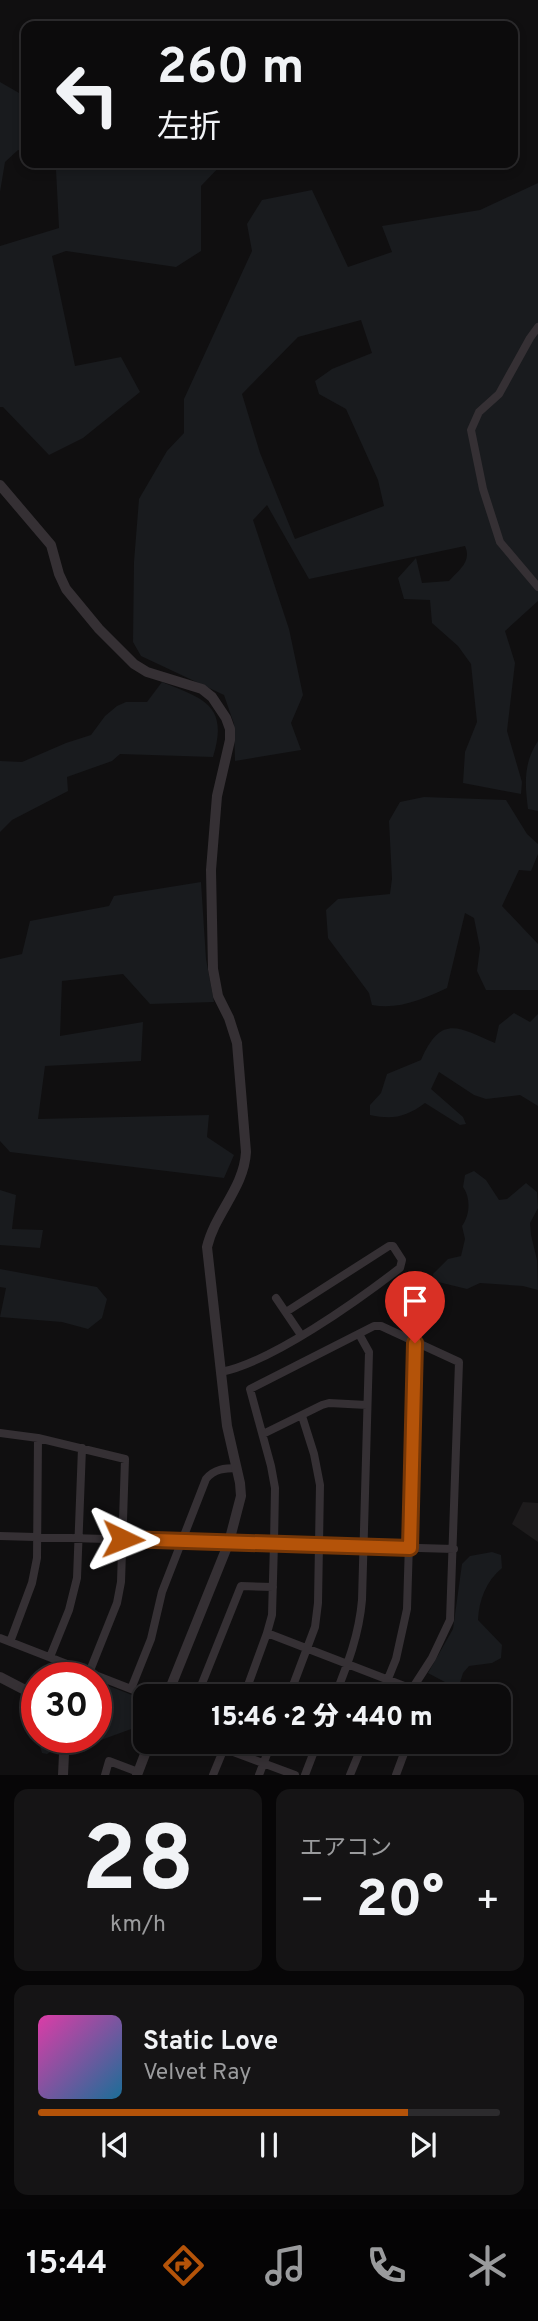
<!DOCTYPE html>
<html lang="ja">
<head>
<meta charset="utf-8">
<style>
  :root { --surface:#0c0b0c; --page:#151415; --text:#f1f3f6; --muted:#9a9b9d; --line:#2c2b2d; --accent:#b45309 }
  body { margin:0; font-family:Overpass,"Noto Sans JP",sans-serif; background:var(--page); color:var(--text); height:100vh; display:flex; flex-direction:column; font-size:26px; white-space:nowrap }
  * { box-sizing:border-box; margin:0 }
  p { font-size:23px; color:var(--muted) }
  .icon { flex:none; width:38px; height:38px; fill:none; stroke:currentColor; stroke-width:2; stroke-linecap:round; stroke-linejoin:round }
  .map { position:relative; height:1775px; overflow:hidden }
  .sheet { display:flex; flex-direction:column; gap:14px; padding:14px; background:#070607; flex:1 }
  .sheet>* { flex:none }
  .guide { position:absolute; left:21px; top:21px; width:497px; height:147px; border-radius:14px; box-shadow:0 4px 10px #0003,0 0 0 2px var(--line); background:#0c0b0c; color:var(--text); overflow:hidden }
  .speed { position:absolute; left:21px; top:1662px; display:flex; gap:14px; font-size:35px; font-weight:700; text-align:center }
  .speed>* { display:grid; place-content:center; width:91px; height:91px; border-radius:50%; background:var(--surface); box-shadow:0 4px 10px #0003,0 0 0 2px var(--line); line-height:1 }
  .speed .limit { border:10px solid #d22; background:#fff; color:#111 }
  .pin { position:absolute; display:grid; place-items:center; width:60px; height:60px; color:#fff; margin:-72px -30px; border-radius:50% 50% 50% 0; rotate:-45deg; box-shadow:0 0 7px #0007 }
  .pin .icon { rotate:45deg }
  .me { position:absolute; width:77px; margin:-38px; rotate:92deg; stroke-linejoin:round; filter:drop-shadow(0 0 5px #0008) }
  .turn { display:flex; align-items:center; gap:24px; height:147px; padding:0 21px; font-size:32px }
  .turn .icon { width:91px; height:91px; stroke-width:2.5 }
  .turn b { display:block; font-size:49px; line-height:60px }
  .big { font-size:52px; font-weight:800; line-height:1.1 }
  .sheet .widget { flex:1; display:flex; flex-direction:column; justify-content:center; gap:10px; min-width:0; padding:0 24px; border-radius:14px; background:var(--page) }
  .sheet .dial { align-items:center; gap:0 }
  .dial b { font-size:91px; line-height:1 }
  .song { display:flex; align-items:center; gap:21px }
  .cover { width:84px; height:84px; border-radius:10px; background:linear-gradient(135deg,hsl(320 70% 55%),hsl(200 70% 35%)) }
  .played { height:7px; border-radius:4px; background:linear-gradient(90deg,var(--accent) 80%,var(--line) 80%) }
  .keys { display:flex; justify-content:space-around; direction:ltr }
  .heat { display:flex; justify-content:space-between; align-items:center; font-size:38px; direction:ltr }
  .sheet .tiles { flex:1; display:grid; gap:14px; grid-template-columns:1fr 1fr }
  .widget:last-child { grid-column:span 2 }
  .trip { position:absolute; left:133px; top:1684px; width:378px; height:70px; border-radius:14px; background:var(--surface); box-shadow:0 4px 10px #0003,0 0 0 2px var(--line); font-weight:800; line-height:70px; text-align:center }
  .tabs { display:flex; height:112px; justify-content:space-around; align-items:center; background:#050405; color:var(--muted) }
  .tabs .icon { width:49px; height:49px }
  .tabs .active { color:var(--accent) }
  .tabs b { font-size:32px; color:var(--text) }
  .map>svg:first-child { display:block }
  .built { fill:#1d1b1c }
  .green { fill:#191b1e; fill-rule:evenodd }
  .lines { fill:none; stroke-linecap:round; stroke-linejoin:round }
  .minor { stroke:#353034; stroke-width:8 }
  .tertiary { stroke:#353034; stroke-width:10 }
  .route-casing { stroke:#753606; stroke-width:18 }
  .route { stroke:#b45309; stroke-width:12 }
</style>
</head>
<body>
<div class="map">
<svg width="538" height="1775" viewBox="0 0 538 1775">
  <rect width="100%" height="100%" fill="#100f10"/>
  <!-- built -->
  <path class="built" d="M523,1502L538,1503V1542L512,1524Z"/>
  <!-- green -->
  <path class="green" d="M0,82L26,97V152L18,150L5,162L0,192Z
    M38,163H223L201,186V251L176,267L66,251L52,256L75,366L121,357L140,392L83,438L49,455L3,407H0V246L59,228L56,170L42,169Z
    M538,183V601L505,631L515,663L507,731L522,782L521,794L463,783L465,752L477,722L471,664L458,646L432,623L430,600L404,599L398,578L416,558L422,583L449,581C459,570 472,562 465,546L309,579L267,505L253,520L289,629L303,695L291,723L301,750L235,761L234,724L224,695L141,656L133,642L134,562L139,499L167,451L184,433V399L252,251L247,224L262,200L312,190L348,267L392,252L382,226L480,210ZM361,320L372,353L332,369L315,381L319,394L346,409L378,480L384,506L295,539L260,453L242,394L298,337Z
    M162,682C204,699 229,705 213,757L120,754L112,761L67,777L68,791L12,820L0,832V761L22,762L66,743L91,735L105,716L117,706L126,702H147Z
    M538,741V811L528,809C525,785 523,763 538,741Z
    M424,797L506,800L527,834L538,844V854L531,871L519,870L502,906L538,944V990H486L477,971L480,948L474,918L465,913L447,988C423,999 399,1010 372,1005L369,993L328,938L326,910L338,899L390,894L392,879L389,821L400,802Z
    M201,882L206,959L214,1002L150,1004L123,974L62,981L60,1036L143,1022L141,1061L45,1066L38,1119L209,1115L207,1137L234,1155L224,1178L10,1152L0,1141V959L22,954L30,921L109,906L114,896Z
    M514,1013L530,1022L538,1014V1106L520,1095L486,1099L474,1095L439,1072L431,1089L463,1117L466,1124L460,1125L425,1103C406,1117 393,1120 370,1115V1105L381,1093L387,1074L421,1060C441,1014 458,1027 495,1043L499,1025Z
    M474,1171L486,1180L499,1200L507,1199L526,1183L537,1192L538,1208L530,1223L531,1235L537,1260L538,1290L523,1286L480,1283L467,1289L434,1281L433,1274L448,1259L461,1256L465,1239L462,1226C470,1215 471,1198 463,1187L465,1175Z
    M0,1190L16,1195L12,1229L43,1230L40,1248L0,1245Z
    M0,1269L97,1287L107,1299L102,1318L88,1329L62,1322L0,1317L6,1288L0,1287Z
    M492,1552L501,1555L502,1568C486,1581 479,1600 478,1620L502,1645L501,1658L492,1663L469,1666L463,1673L458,1689L428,1673L453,1629L462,1564L470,1556Z
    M96,1681L145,1700V1724L79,1748L76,1744L77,1738H96Z
    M31,1713L37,1714V1738H50L54,1750L47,1754L42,1753C39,1739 29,1728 31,1713Z"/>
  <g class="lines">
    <!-- minor -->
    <path class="minor" d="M538,327L530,338L499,394L479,412L471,430L483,489L500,542L538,587
      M276,1298L301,1335
      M221,1372C272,1362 357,1301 400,1268L402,1260L393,1246H389L286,1312
      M0,1433L38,1438L125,1459L121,1582L117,1603L89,1673
      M263,1434L322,1405L329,1403L367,1405
      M0,1536L454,1549
      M0,1638L149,1696
      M10,1642L32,1583L37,1558L38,1438
      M50,1657L69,1610L77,1578L82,1448
      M131,1689L151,1639L162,1592L206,1479C214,1469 225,1468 237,1468
      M197,1696L241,1586L273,1587
      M244,1696L267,1633L272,1615L274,1543L275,1488L271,1466L250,1389L374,1326H381L459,1362L450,1620L432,1658L412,1689L267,1633
      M289,1696L315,1627L318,1603L320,1485L314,1454L302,1416
      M335,1696C348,1663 359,1635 362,1600L369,1352L359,1334
      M381,1696L396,1659L407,1609L415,1343
      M204,1741L295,1775
      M388,1741L406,1748L396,1775
      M105,1775L109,1761L138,1772
      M213,1775L227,1741
      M259,1775L272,1741
      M305,1775L318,1741
      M350,1775L364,1741"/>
    <!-- tertiary -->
    <path class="tertiary" d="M0,485L51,545L59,574L66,589L99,629L134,664L147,672L202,689L212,697L226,718L230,729V740L217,796L211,870L213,969L218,996L229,1018L237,1043L246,1152C244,1188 215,1213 207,1247L227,1426L240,1483L241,1496L229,1542L167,1696
      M0,1677L25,1690L37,1699
      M61,1738L64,1754L63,1775
      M137,1775L150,1741"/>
  </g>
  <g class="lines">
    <defs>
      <path id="route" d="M123,1539L410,1548L415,1343"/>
    </defs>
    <!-- route casing -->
    <use href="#route" class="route-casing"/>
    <!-- route -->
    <use href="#route" class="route"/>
  </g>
</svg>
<div class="speed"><div class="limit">30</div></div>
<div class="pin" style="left:415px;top:1343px;background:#d93025"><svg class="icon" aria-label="arrive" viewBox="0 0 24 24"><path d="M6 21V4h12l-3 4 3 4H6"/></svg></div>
<svg class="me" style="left:123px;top:1539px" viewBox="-20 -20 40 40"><path d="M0-17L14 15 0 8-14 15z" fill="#b45309" stroke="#fff" stroke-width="4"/></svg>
<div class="trip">15:46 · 2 分 · 440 m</div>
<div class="guide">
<div class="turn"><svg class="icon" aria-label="left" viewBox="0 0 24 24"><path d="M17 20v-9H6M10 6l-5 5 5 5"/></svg><div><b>260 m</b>左折</div></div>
</div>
</div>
<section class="sheet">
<div class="tiles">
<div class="widget dial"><b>28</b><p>km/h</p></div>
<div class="widget"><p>エアコン</p>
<div class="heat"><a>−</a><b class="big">20°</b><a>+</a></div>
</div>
<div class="widget">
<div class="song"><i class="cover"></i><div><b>Static Love</b><p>Velvet Ray</p></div></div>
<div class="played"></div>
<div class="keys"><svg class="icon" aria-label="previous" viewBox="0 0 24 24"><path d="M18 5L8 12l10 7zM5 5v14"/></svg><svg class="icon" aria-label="pause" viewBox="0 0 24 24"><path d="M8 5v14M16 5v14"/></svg><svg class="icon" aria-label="next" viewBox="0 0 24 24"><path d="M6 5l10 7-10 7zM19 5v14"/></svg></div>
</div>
</div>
</section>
<nav class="tabs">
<b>15:44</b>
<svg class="icon active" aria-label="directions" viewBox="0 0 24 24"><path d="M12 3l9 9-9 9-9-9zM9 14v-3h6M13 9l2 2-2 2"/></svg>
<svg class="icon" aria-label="music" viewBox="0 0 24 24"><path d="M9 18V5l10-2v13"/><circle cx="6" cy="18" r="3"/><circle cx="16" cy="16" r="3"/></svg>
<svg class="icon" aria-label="phone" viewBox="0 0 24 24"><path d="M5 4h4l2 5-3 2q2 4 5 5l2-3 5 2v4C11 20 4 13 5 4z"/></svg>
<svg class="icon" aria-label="climate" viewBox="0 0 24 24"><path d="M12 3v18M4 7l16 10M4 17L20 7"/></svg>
</nav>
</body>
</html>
